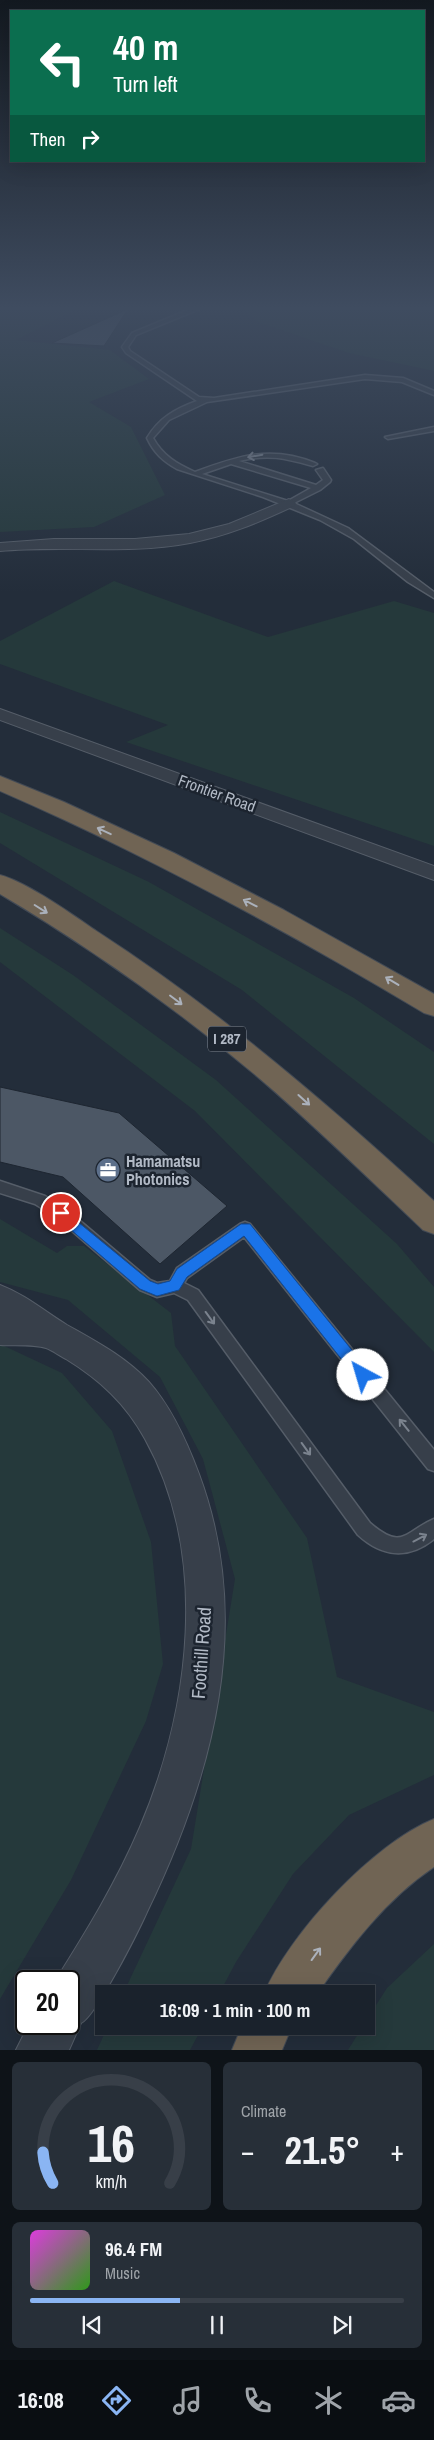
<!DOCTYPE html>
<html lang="en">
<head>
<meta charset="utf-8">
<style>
  :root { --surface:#1a222c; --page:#272f38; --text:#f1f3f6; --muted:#9fa4a9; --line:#383f48; --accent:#8ab5f3 }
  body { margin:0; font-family:"Archivo Narrow",sans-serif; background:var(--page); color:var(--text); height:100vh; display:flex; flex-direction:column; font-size:19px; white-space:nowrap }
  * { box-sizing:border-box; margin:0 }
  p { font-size:16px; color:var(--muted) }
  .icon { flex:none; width:28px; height:28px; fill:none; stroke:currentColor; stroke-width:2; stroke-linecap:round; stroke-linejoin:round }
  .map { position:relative; height:2050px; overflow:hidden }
  .drawer { display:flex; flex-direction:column; gap:12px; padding:12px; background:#0e1318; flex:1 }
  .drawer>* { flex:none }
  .guide { position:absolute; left:10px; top:10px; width:415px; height:152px; border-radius:0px; box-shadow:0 5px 20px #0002,0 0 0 1px var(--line); background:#0b6e4f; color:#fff; overflow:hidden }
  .speed { position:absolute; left:15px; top:1970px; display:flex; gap:10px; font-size:25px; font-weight:700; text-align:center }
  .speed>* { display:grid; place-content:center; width:65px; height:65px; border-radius:50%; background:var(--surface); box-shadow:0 5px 20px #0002,0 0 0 1px var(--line); line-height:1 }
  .speed .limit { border:2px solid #111; border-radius:8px; background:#fff; color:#111 }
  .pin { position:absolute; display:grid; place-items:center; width:42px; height:42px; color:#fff; margin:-21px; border:2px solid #fff; border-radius:50%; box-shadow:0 1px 5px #0007 }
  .me { position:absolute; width:55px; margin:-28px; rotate:321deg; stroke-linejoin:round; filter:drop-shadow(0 0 4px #0008) }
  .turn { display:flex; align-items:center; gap:18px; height:105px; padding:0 20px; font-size:22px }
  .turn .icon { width:65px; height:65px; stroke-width:2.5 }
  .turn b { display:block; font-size:35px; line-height:42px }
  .then { display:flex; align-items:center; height:48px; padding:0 20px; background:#0003; gap:10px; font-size:19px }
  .big { font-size:38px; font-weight:800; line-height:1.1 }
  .drawer .card { flex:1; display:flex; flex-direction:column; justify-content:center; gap:8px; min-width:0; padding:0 18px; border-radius:8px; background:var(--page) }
  .drawer .dial { align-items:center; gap:0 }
  .dial svg { height:130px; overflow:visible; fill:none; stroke:var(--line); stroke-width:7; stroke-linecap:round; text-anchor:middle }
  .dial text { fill:var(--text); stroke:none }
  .song { display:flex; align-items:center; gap:15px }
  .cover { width:60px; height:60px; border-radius:8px; background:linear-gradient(135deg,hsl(300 70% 55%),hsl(110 70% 35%)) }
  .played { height:5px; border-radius:2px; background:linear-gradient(90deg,var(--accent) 40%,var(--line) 40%) }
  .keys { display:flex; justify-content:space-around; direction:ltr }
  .heat { display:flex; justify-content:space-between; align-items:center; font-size:28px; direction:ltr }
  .drawer .tiles { flex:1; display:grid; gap:12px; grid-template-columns:1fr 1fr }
  .card:last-child { grid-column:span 2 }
  .trip { position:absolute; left:95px; top:1985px; width:280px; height:50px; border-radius:0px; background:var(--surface); box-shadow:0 5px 20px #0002,0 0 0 1px var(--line); font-weight:800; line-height:50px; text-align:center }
  .dock { display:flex; height:80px; justify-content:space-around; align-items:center; background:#0a0e12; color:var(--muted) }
  .dock .icon { width:35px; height:35px }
  .dock .selected { color:var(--accent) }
  .dock b { font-size:22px; color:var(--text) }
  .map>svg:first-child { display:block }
  .green { fill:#25393b }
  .building { fill:#4c5765; stroke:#1e2631 }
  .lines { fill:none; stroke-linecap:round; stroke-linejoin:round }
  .service-casing { stroke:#555d68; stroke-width:3 }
  .minor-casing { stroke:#555d68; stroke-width:2 }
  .tertiary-casing { stroke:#555d68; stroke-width:2 }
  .motorway-casing { stroke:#424a55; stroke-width:2 }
  .service { fill:#373f4a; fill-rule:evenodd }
  .minor { fill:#373f4a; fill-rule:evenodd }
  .tertiary { fill:#373f4a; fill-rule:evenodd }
  .motorway { fill:#706454; fill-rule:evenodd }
  .oneway { stroke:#7b838e }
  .oneway2 { stroke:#abb1bb }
  .route { fill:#1a73e8; stroke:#114b97 }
  .labels { text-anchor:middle; stroke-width:5; stroke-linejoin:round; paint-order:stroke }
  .shield { fill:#1c242f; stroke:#858d99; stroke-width:1 }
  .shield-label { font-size:15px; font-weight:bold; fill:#b2bac6 }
  .street-label { font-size:16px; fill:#b2bac6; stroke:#1c242f }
  .poi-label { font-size:16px; font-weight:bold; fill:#b2bac6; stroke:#1c242f; text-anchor:start }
  .near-street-label { font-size:19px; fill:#b2bac6; stroke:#1c242f }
</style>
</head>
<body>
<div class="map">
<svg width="434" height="2050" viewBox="0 0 434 2050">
  <rect width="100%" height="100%" fill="#232d3a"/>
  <!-- green -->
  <path class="green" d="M0,305H85L16,340L110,350L149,379L89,402L131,427L165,495L94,527L0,532Z
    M237,305H434V371L349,353L258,322Z
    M114,581L268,637L394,601L434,613V846L126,742L168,725L0,664V641Z
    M0,812L149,882L354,998L434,1052V1144L242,990L0,843Z
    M0,928L73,975L216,1080L397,1244L434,1287V1352L195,1111L0,962Z
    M0,1219L57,1253L67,1246H84L171,1313L175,1346L307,1538L337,1677L434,1712V1775L349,1815L293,1874L236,1962L219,1994H123L191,1849L235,1579L203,1459L160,1377L68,1300L0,1282Z
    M0,1344L62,1373L112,1431L151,1542L163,1664L146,1721L71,1880L0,1999Z
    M434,1944V2050H348L363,2026H366V2021L387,1988Z
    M108,2026H203L190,2050H97Z"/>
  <!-- building -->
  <path class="building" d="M128,309L104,346L52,343Z
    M0,1087L119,1113L227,1206L160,1264L63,1177L0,1162Z"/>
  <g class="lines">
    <defs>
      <path id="service" d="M200,305L202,308L136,335L128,347L130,351L199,397L214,398L365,375L403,378L434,391V395L402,382L365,379L207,402L169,420L153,438C163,456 177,464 195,472C238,456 271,445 315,463L317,464L313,466C285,458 268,454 239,461L316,485L323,480L316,470L323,468L331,480L330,482L320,490L294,503L348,528L434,592V598L408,582L354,539L320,520L263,497L177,469C163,461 154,453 147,438C159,418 175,409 197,401L126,353L122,347L132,333ZM231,464L311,488L288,501L202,474Z
        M434,427V431L388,439L385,437Z
        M0,1181L45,1196L66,1209L150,1280L157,1283L170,1281L177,1268L240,1224L245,1222L250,1224L434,1450V1471L428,1469L244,1237L187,1278L184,1283L198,1290L370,1523C403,1551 404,1532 434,1519V1539C408,1560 382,1557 358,1535L188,1300L174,1293L157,1297L140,1290L56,1217L35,1204L0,1193Z"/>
      <path id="minor" d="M289,499L296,503L294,506C260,522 227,536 190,543C128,555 63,545 0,551V543L54,539H135L189,534L229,524Z
        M0,709L434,866V880L0,720Z"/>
      <path id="tertiary" d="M0,1285C26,1295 44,1311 67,1325C97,1342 126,1357 149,1382C172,1408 187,1442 199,1474C254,1622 214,1774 147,1912C139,1930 95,2018 81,2023L69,2050H16L29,2024H69V1981H55C86,1932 117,1881 140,1827C190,1709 210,1556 145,1439C126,1404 100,1380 66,1359C60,1356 52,1350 46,1348C32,1344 14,1346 0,1345Z"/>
      <path id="motorway" d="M0,776L64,802L174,853L284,910L434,994V1016L424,1013C287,931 147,855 0,791Z
        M0,875C27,882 73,915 98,932C220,1011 328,1104 434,1201V1234L423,1230C367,1177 312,1123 253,1073C174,1007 89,947 0,894Z
        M434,1819V1867C386,1899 350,1947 317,1994H264C289,1934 374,1843 434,1819Z
        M242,2026H292L282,2050H232Z"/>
    </defs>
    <!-- service casing -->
    <use href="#service" class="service-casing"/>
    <!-- minor casing -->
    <use href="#minor" class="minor-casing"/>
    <!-- tertiary casing -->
    <use href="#tertiary" class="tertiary-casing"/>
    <!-- motorway casing -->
    <use href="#motorway" class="motorway-casing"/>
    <!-- service -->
    <use href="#service" class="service"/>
    <!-- minor -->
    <use href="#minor" class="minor"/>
    <!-- tertiary -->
    <use href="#tertiary" class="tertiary"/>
    <!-- motorway -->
    <use href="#motorway" class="motorway"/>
  </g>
  <!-- one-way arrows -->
  <defs><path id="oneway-shaft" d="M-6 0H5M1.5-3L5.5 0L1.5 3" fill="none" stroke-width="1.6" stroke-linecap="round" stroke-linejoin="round" transform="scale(1.25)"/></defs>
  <g class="oneway">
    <use href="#oneway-shaft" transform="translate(255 456) rotate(170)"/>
    <use href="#oneway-shaft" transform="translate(210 1318) rotate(54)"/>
    <use href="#oneway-shaft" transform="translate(404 1425) rotate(-129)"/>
    <use href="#oneway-shaft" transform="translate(306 1449) rotate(54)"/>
    <use href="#oneway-shaft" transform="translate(420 1538) rotate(-28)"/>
  </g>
  <g class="oneway2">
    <use href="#oneway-shaft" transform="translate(104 831) rotate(-155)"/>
    <use href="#oneway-shaft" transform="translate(250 903) rotate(-153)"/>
    <use href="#oneway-shaft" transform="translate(41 909) rotate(32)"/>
    <use href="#oneway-shaft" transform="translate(392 981) rotate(-149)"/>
    <use href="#oneway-shaft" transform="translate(176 1000) rotate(37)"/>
    <use href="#oneway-shaft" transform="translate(304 1100) rotate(42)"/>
    <use href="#oneway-shaft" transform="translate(316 1954) rotate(-54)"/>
  </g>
  <!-- sky -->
  <linearGradient id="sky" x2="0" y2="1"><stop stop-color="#131920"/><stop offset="0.52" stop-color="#3f4c60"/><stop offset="1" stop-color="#3f4c60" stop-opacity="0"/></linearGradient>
  <rect width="434" height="592" fill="url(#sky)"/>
  <!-- route -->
  <path class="route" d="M61,1208L150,1281L158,1284L170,1281L177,1269L241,1224H250L368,1370L370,1375L368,1380L363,1382L358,1380L244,1236L187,1277L179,1290L157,1296L140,1289L56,1217L54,1213L56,1210Z"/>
  <!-- icons -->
  <defs>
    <symbol id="office-disc" viewBox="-11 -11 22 22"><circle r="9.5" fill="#5c6f8a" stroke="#1c242f"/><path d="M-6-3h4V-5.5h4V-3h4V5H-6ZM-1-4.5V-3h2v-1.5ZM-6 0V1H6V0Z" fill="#fff"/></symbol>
  </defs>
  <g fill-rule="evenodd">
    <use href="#office-disc" x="94" y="1156" width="28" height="28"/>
  </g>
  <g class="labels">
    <!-- shield labels -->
    <rect class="shield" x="208" y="1026.5" width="38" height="25" rx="4"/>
    <g class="shield-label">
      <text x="227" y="1044">I 287</text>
    </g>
    <!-- street labels -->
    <g class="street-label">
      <text transform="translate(217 793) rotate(20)" y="6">Frontier Road</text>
    </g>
    <!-- poi labels -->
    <g class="poi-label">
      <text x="126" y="1167">Hamamatsu<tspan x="126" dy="18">Photonics</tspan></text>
    </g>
    <!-- near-street labels -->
    <g class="near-street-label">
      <text transform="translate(201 1653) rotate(-86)" y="7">Foothill Road</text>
    </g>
  </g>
</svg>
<div class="speed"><div class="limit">20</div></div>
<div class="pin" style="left:61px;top:1213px;background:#d93025"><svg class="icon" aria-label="arrive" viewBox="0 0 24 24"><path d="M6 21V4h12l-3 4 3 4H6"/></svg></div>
<svg class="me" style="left:363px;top:1375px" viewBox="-20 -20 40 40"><circle r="19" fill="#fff"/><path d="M0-13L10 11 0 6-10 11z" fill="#1a73e8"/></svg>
<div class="trip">16:09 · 1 min · 100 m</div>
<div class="guide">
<div class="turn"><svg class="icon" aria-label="left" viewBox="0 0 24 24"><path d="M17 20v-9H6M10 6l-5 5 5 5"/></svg><div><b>40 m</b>Turn left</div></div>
<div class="then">Then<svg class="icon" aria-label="right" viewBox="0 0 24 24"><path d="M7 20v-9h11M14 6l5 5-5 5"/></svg></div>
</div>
</div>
<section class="drawer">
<div class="tiles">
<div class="card dial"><svg viewBox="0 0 100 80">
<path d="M14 69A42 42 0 1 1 86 69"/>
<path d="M14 69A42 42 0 0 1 8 50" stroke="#8ab5f3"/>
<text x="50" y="56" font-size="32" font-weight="700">16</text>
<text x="50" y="72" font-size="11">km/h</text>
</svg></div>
<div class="card"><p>Climate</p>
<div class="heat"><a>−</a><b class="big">21.5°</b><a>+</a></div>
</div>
<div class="card">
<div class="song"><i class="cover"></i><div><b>96.4 FM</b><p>Music</p></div></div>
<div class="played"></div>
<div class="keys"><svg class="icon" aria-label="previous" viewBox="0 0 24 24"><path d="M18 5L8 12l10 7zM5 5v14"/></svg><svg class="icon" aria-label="pause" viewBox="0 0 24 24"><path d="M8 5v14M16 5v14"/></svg><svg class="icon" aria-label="next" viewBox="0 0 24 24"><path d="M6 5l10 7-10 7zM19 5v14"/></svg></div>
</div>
</div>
</section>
<nav class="dock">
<b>16:08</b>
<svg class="icon selected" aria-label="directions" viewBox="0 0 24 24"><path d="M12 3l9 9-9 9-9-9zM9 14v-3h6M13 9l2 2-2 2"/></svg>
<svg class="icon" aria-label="music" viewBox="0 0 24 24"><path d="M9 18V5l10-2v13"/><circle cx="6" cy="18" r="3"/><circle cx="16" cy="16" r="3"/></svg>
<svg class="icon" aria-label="phone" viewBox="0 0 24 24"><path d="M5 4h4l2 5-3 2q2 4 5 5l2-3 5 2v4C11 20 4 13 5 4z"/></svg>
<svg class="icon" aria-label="climate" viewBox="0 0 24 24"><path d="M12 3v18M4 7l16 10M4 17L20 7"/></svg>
<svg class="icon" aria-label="car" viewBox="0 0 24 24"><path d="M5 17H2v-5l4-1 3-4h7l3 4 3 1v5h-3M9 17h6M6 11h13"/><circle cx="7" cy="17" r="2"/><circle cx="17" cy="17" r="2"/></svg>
</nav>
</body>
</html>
